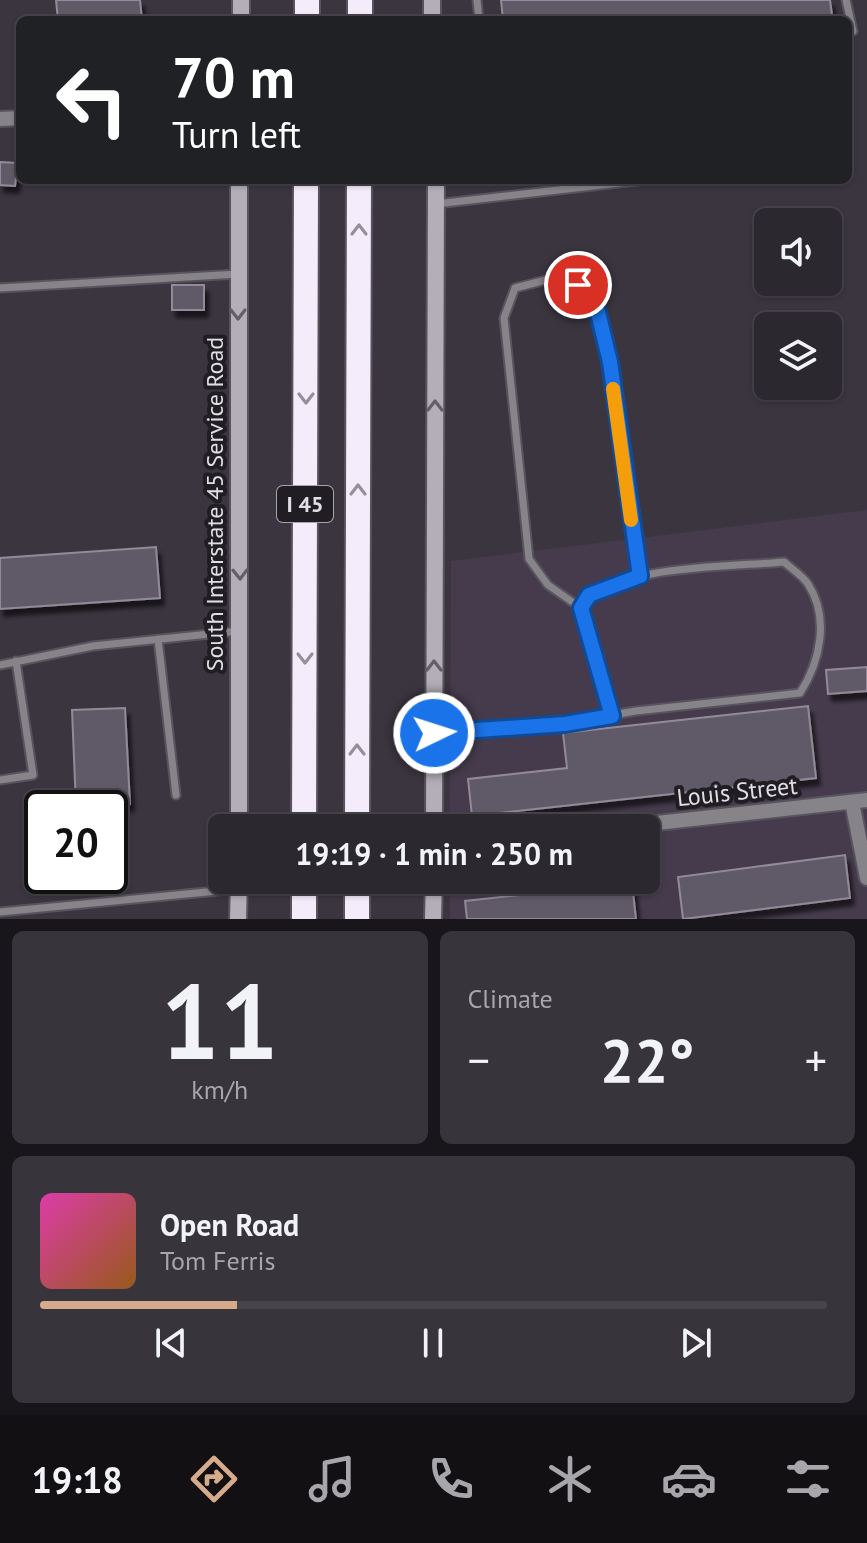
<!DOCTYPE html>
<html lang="en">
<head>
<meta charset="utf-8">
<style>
  :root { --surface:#2c2830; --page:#38343c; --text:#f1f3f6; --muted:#a6a6ab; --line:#48444c; --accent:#d6ab8b }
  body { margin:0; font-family:"PT Sans",sans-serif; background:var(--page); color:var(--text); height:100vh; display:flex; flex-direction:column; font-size:30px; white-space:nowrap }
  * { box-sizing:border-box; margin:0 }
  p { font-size:26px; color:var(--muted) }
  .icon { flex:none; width:44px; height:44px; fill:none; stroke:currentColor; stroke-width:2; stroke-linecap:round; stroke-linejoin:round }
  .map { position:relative; height:919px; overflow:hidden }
  .panel { display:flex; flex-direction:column; gap:12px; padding:12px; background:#18161a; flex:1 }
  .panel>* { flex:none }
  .hud { position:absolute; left:16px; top:16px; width:836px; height:168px; border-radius:12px; box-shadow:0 2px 6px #0004,0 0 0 2px var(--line); background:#202124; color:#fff; overflow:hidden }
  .tools { position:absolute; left:754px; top:208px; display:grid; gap:16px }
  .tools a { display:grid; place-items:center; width:88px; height:88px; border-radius:12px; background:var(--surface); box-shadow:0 2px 6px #0004,0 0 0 2px var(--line); font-size:40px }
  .speed { position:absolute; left:24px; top:790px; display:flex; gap:16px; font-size:40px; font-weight:700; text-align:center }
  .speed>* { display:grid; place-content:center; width:104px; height:104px; border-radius:50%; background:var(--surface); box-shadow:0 2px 6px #0004,0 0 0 2px var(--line); line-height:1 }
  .speed .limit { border:4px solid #111; border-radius:12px; background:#fff; color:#111 }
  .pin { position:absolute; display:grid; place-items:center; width:68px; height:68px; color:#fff; margin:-34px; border:4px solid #fff; border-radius:50%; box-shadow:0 2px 8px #0007 }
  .me { position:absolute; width:88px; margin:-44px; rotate:86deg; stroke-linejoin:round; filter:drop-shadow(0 0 6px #0008) }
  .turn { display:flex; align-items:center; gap:28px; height:168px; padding:0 24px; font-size:36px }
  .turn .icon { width:104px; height:104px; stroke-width:2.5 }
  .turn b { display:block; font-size:56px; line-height:68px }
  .big { font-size:60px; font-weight:700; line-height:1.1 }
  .panel .widget { flex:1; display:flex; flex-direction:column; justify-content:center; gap:12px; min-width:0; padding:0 28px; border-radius:12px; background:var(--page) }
  .panel .dial { align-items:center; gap:0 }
  .dial b { font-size:104px; line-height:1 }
  .song { display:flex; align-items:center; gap:24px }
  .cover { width:96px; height:96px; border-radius:12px; background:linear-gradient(135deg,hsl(320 70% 55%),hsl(30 70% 35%)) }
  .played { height:8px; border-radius:4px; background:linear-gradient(90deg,var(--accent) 25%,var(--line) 25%) }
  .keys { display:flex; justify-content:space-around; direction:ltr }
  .heat { display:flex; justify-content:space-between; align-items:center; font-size:44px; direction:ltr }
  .panel .tiles { flex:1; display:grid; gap:12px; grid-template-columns:1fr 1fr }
  .widget:last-child { grid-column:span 2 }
  .trip { position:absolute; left:208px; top:814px; width:452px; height:80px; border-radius:12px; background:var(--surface); box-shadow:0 2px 6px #0004,0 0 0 2px var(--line); font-weight:700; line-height:80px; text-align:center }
  .tabs { display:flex; height:128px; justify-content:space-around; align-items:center; background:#121013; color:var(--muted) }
  .tabs .icon { width:56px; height:56px }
  .tabs .active { color:var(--accent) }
  .tabs b { font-size:36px; color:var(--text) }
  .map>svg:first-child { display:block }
  .built { fill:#453b4c }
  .building { fill:#615a67; stroke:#928a98; stroke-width:2; filter:url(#shadow) }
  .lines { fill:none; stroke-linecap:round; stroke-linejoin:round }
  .lane-casing { stroke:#59535e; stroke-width:11 }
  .street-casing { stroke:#59535e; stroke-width:18 }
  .secondary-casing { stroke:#59535e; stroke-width:20 }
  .highway-casing { stroke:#59535e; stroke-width:28 }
  .lane { stroke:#868389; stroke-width:7 }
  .street { stroke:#868389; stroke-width:14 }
  .secondary { stroke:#b3aeb7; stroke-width:16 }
  .highway { stroke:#f4ecfa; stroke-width:24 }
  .oneway { stroke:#958f99 }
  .oneway2 { stroke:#635f66 }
  .route-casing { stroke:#114b97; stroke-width:20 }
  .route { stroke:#1a73e8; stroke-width:14 }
  .slow { stroke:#f59e0b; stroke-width:14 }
  .labels { text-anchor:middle; stroke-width:8; stroke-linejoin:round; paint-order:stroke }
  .shield { fill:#211e23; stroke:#a8a4ab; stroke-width:2 }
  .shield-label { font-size:22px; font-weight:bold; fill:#e2dee5 }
  .street-label { font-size:24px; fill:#e2dee5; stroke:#211e23 }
</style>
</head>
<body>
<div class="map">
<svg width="867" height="919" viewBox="0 0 867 919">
  <defs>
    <filter id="shadow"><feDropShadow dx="4" dy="7" stdDeviation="2" flood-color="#0009"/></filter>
  </defs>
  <rect width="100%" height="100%" fill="#3b3540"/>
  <!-- built -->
  <path class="built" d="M867,510V919H450V880H646V828H450L451,561Z"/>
  <!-- building -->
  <path class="building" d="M56,0H140L142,20H58Z
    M501,0H830L832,15L799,20H503Z
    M0,162L18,163L15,186L0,185Z
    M172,285H204V310H172Z
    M156,547L160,598L0,609V558Z
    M867,667V691L828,694L826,670Z
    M808,706L816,778L472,816L468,779L567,768L563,733Z
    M125,708L130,804L76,806L72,710Z
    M845,855L850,898L683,919L678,877Z
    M632,883L636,919H467L465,901Z"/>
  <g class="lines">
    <defs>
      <path id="lane" d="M477,0L479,20
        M846,0L853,31
        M436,204L645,180
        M0,288L238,274
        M581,608L548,585L529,559L504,318L515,288L546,280L578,285L596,304L610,362L640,576
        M158,639L176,795
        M0,665L93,646L239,631
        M436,733C503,728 569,723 636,711L800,693C820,662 830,618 808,584C803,576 792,569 784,562C735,567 608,564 581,608L612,716
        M0,780L33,775L16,661
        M0,912L238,889"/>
      <path id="street" d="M0,119L20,118
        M852,802L867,878
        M611,828L867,800"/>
      <path id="secondary" d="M432,0V20
        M241,20V0
        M239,828V180
        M434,828L436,180
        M238,919L239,880
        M433,919L434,880"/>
      <path id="highway" d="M307,20V0
        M360,20V0
        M304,828L306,180
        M357,828L359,180
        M304,919V880
        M357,919V880"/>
    </defs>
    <!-- lane casing -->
    <use href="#lane" class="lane-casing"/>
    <!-- street casing -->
    <use href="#street" class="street-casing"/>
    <!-- secondary casing -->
    <use href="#secondary" class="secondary-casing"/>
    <!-- highway casing -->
    <use href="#highway" class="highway-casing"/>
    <!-- lane -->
    <use href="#lane" class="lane"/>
    <!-- street -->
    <use href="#street" class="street"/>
    <!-- secondary -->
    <use href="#secondary" class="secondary"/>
    <!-- highway -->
    <use href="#highway" class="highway"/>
  </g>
  <!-- one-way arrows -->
  <defs><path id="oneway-chevron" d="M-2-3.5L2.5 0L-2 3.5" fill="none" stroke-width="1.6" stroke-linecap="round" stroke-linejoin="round" transform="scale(2)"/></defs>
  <g class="oneway">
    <use href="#oneway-chevron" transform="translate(359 230) rotate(-90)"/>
    <use href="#oneway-chevron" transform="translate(306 398) rotate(90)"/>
    <use href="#oneway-chevron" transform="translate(358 490) rotate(-90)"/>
    <use href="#oneway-chevron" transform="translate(305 658) rotate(90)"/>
    <use href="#oneway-chevron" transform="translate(357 750) rotate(-90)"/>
  </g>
  <g class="oneway2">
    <use href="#oneway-chevron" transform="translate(238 314) rotate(90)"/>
    <use href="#oneway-chevron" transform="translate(435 406) rotate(-90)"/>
    <use href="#oneway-chevron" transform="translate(240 574) rotate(89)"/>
    <use href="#oneway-chevron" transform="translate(434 666) rotate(-90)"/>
  </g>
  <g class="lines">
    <defs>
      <path id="route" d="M434,733L565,724L612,716L581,608L589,595L640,576L610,362L596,304L578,285"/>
    </defs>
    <!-- route casing -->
    <use href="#route" class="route-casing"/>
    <!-- route -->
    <use href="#route" class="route"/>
    <!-- slow -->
    <path class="slow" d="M613,389L631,520"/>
  </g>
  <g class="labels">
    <!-- shield labels -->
    <rect class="shield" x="277" y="486" width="56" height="36" rx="6"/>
    <g class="shield-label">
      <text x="305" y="512">I 45</text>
    </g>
    <!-- street labels -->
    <g class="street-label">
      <text transform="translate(215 504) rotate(-90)" y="8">South Interstate 45 Service Road</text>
      <text transform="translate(737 792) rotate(-6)" y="8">Louis Street</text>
    </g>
  </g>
</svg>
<div class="tools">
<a><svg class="icon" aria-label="sound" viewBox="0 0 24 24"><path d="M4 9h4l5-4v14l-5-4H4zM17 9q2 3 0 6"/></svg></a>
<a><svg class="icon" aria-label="layers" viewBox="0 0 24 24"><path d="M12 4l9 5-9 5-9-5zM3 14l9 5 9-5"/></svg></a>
</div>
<div class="speed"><div class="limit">20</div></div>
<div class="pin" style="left:578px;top:285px;background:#d93025"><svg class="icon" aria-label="arrive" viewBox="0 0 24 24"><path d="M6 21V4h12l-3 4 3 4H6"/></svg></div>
<svg class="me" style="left:434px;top:733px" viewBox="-20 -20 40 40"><circle r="17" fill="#1a73e8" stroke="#fff" stroke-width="3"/><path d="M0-11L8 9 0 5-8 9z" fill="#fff"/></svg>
<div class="trip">19:19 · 1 min · 250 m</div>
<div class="hud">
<div class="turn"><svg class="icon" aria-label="left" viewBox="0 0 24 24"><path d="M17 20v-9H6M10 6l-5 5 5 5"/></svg><div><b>70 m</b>Turn left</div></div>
</div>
</div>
<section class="panel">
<div class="tiles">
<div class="widget dial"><b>11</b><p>km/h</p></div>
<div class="widget"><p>Climate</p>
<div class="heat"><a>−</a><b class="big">22°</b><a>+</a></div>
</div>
<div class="widget">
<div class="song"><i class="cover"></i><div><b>Open Road</b><p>Tom Ferris</p></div></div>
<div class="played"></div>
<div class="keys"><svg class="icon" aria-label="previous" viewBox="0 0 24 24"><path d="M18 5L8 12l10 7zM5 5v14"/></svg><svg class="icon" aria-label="pause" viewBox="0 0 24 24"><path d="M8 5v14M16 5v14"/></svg><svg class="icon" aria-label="next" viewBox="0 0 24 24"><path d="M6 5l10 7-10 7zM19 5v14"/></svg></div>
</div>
</div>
</section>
<nav class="tabs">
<b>19:18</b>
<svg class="icon active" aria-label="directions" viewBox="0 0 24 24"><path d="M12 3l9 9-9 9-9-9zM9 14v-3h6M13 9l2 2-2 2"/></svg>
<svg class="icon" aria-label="music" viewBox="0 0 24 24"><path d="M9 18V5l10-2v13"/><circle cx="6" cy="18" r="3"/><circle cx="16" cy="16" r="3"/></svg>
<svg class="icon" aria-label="phone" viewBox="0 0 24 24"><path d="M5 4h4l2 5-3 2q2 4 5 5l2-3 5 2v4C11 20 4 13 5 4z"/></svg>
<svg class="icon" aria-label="climate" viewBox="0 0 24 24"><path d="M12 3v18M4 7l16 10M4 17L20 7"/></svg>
<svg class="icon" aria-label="car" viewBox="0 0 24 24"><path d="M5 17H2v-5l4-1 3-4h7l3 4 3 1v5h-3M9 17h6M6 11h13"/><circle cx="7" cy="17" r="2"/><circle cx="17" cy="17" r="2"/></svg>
<svg class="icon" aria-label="filters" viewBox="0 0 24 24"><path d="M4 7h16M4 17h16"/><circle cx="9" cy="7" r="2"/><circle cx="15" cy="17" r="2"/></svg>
</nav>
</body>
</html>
